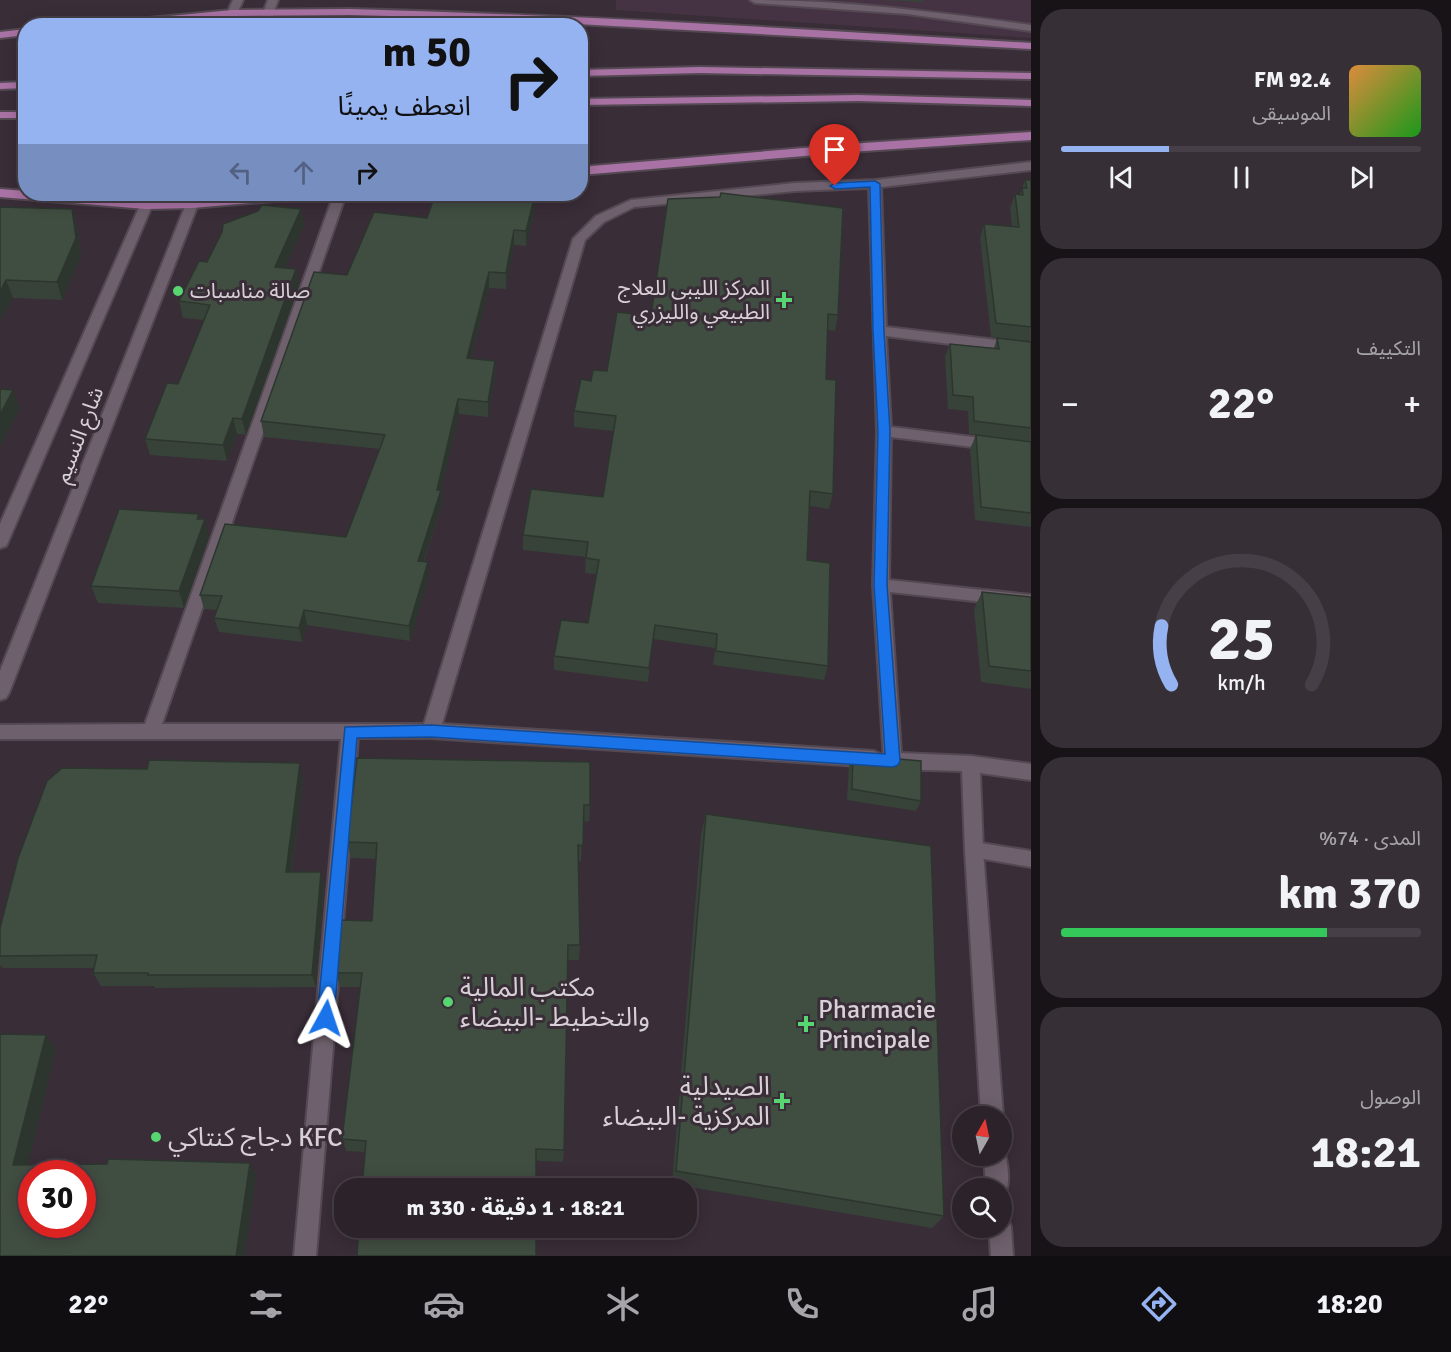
<!DOCTYPE html>
<html lang="ar">
<head>
<meta charset="utf-8">
<style>
  :root { --surface:#2b222a; --page:#372f36; --text:#f1f3f6; --muted:#a6a4a8; --line:#473f47; --accent:#95b2f1 }
  body { margin:0; font-family:Signika,"Noto Sans Arabic",sans-serif; background:var(--page); color:var(--text); direction:rtl; height:100vh; display:flex; flex-direction:column; font-size:22px; white-space:nowrap }
  * { box-sizing:border-box; margin:0 }
  p { font-size:20px; color:var(--muted) }
  .icon { flex:none; width:33px; height:33px; fill:none; stroke:currentColor; stroke-width:2; stroke-linecap:round; stroke-linejoin:round }
  .map { position:relative; flex:1; overflow:hidden; direction:ltr }
  .details { display:flex; flex-direction:column; gap:9px; padding:9px; background:#181317; width:420px }
  .details>* { flex:none }
  .guide { position:absolute; left:18px; top:18px; width:570px; height:183px; border-radius:24px; box-shadow:0 3px 15px #0003,0 0 0 2px var(--line); direction:rtl; background:#95b2f1; color:#111; overflow:hidden }
  .needle { width:39px; rotate:9deg }
  .tools { position:absolute; left:952px; top:1106px; display:grid; gap:12px }
  .tools a { display:grid; place-items:center; width:60px; height:60px; border-radius:50%; background:var(--surface); box-shadow:0 3px 15px #0003,0 0 0 2px var(--line); font-size:30px }
  .speed { position:absolute; left:18px; top:1160px; display:flex; gap:12px; font-size:30px; font-weight:700; text-align:center }
  .speed>* { display:grid; place-content:center; width:78px; height:78px; border-radius:50%; background:var(--surface); box-shadow:0 3px 15px #0003,0 0 0 2px var(--line); line-height:1 }
  .speed .limit { border:9px solid #d22; background:#fff; color:#111 }
  .pin { position:absolute; display:grid; place-items:center; width:51px; height:51px; color:#fff; margin:-62px -26px; border-radius:50% 50% 50% 0; rotate:-45deg; box-shadow:0 0 6px #0007 }
  .pin .icon { rotate:45deg }
  .me { position:absolute; width:66px; margin:-33px; rotate:5deg; stroke-linejoin:round; filter:drop-shadow(0 0 4px #0008) }
  .turn { display:flex; align-items:center; gap:21px; height:126px; padding:0 18px; font-size:27px }
  .turn .icon { width:78px; height:78px; stroke-width:2.5 }
  .turn b { display:block; font-size:42px; line-height:51px }
  .lanes { display:flex; align-items:center; height:57px; padding:0 18px; background:#0003; justify-content:center; gap:30px; direction:ltr }
  .lanes .off { opacity:.35 }
  .big { font-size:45px; font-weight:700; line-height:1.1 }
  .details .tile { flex:1; display:flex; flex-direction:column; justify-content:center; gap:9px; min-width:0; padding:0 21px; border-radius:24px; background:var(--page) }
  .details .dial { align-items:center; gap:0 }
  .dial svg { height:156px; overflow:visible; fill:none; stroke:var(--line); stroke-width:7; stroke-linecap:round; text-anchor:middle }
  .dial text { fill:var(--text); stroke:none }
  .song { display:flex; align-items:center; gap:18px }
  .cover { width:72px; height:72px; border-radius:9px; background:linear-gradient(135deg,hsl(30 70% 55%),hsl(120 70% 35%)) }
  .played { height:6px; border-radius:3px; background:linear-gradient(90deg,var(--accent) 30%,var(--line) 30%) }
  .keys { display:flex; justify-content:space-around; direction:ltr }
  .heat { display:flex; justify-content:space-between; align-items:center; font-size:33px; direction:ltr }
  .charge { height:9px; border-radius:4px; background:linear-gradient(90deg,#34c759 74%,var(--line) 0) }
  .trip { position:absolute; left:334px; top:1178px; width:363px; height:60px; border-radius:24px; background:var(--surface); box-shadow:0 3px 15px #0003,0 0 0 2px var(--line); font-weight:700; line-height:60px; text-align:center; direction:rtl }
  .dock { display:flex; height:96px; justify-content:space-around; align-items:center; background:#110e11; color:var(--muted) }
  .dock .icon { width:42px; height:42px }
  .dock .selected { color:var(--accent) }
  .dock b { font-size:27px; color:var(--text) }
  main { display:flex; flex:1; min-height:0 }
  .map>svg:first-child { display:block }
  .built { fill:#453343 }
  .lines { fill:none; stroke-linecap:round; stroke-linejoin:round }
  .service-casing { stroke:#544953; stroke-width:4 }
  .minor-casing { stroke:#544953; stroke-width:4 }
  .tertiary-casing { stroke:#544953; stroke-width:4 }
  .trunk-casing { stroke:#544953; stroke-width:4 }
  .service { fill:#6e606c; fill-rule:evenodd }
  .minor { fill:#6e606c; fill-rule:evenodd }
  .tertiary { fill:#6e606c; fill-rule:evenodd }
  .trunk { fill:#a972a4; fill-rule:evenodd }
  .wall { fill:#374238 }
  .shaded-wall { fill:#2d362e }
  .building { fill:#404d41; stroke:#2d362e; stroke-width:1.5; fill-rule:evenodd }
  .route { fill:#1a73e8; stroke:#114b97; stroke-width:1.5 }
  .poi-dot { fill:#57d570; stroke:#392d38; stroke-width:2 }
  .labels { text-anchor:middle; stroke-width:6; stroke-linejoin:round; paint-order:stroke }
  .poi-label { font-size:21px; fill:#d8d0d7; stroke:#392d38; text-anchor:end }
  .street-label { font-size:21px; fill:#d8d0d7; stroke:#392d38 }
  .near-poi-label { font-size:26px; fill:#d8d0d7; stroke:#392d38; text-anchor:start }
</style>
</head>
<body>
<main>
<section class="details">
<div class="tile">
<div class="song"><i class="cover"></i><div><b>92.4 FM</b><p>الموسيقى</p></div></div>
<div class="played"></div>
<div class="keys"><svg class="icon" aria-label="previous" viewBox="0 0 24 24"><path d="M18 5L8 12l10 7zM5 5v14"/></svg><svg class="icon" aria-label="pause" viewBox="0 0 24 24"><path d="M8 5v14M16 5v14"/></svg><svg class="icon" aria-label="next" viewBox="0 0 24 24"><path d="M6 5l10 7-10 7zM19 5v14"/></svg></div>
</div>
<div class="tile"><p>التكييف</p>
<div class="heat"><a>−</a><b class="big">22°</b><a>+</a></div>
</div>
<div class="tile dial"><svg viewBox="0 0 100 80">
<path d="M14 69A42 42 0 1 1 86 69"/>
<path d="M14 69A42 42 0 0 1 9 39" stroke="#95b2f1"/>
<text x="50" y="56" font-size="32" font-weight="700">25</text>
<text x="50" y="72" font-size="11">km/h</text>
</svg></div>
<div class="tile"><p>المدى · 74%</p><b class="big">370 km</b><div class="charge"></div></div>
<div class="tile"><p>الوصول</p><b class="big">18:21</b></div>
</section>
<div class="map">
<svg width="1031" height="1256" viewBox="0 0 1031 1256">
  <rect width="100%" height="100%" fill="#392d38"/>
  <!-- built -->
  <path class="built" d="M616,0H1031V38L616,10Z"/>
  <g class="lines">
    <defs>
      <path id="service" d="M974,842L1031,851V867L967,856L965,850L967,844Z"/>
      <path id="minor" d="M750,0C844,0 937,12 1031,25V31L907,14L755,3Z
        M1031,162V170L881,187L886,327L1031,344V354L886,336L891,427L1031,444V454L891,437L889,580L1031,595V607L890,592L901,753L971,756L1031,764V780L980,773L983,850L1003,1116L1002,1118L981,1116L965,850L962,771L893,769L887,766L884,761L873,585L877,431L869,188L795,191L634,207L604,222L585,240L442,724L874,751L880,754L883,759L880,764L874,767L431,738H358L316,1256H294L341,739H0V725L145,724L334,194H346L162,724H424L573,239L596,216L631,200L795,183L875,180Z
        M1002,1147C1008,1159 1012,1188 1002,1197V1188H986L984,1155H1002Z
        M1002,1217L1008,1219L1011,1227L1013,1256H991L989,1227H1002Z"/>
      <path id="tertiary" d="M233,0H243L232,26H221Z
        M268,0H278L269,26H258Z
        M145,194H157L8,542L6,546L0,548V524Z
        M190,194H202L9,693L6,698L0,700V671Z"/>
      <path id="trunk" d="M350,9C577,15 804,29 1031,43V49L469,18L350,15L232,16L135,26H92L97,23L232,10Z
        M26,29V35L0,38V32Z
        M700,67L1031,73V79L700,73L580,76V70Z
        M26,82V88L0,89V83Z
        M858,95L1031,100V106L858,101L580,105V99Z
        M0,112H26V118H0Z
        M1031,132V140L864,151L580,175V167L864,143Z
        M0,189L26,191V194C70,194 114,202 159,201C210,200 264,188 315,194L309,198L192,208L146,209L0,197Z"/>
    </defs>
    <!-- service casing -->
    <use href="#service" class="service-casing"/>
    <!-- minor casing -->
    <use href="#minor" class="minor-casing"/>
    <!-- tertiary casing -->
    <use href="#tertiary" class="tertiary-casing"/>
    <!-- trunk casing -->
    <use href="#trunk" class="trunk-casing"/>
    <!-- service -->
    <use href="#service" class="service"/>
    <!-- minor -->
    <use href="#minor" class="minor"/>
    <!-- tertiary -->
    <use href="#tertiary" class="tertiary"/>
    <!-- trunk -->
    <use href="#trunk" class="trunk"/>
  </g>
  <!-- wall -->
  <path class="wall" d="M880,0H923L922,2Z
    M1025,180H1031V527L975,520L970,449L976,435L999,438L969,434L968,411L948,409L945,357L950,344L994,348L997,338L991,337L980,238L984,224L1012,227L1010,208L1015,194H1020Z
    M529,195L535,211L526,246L514,245L506,289L489,288L471,358L495,376L488,417L459,414L441,491L442,505L424,562L429,577L410,641L307,625L302,642L219,632L214,618L217,610L204,609L200,595L346,537L380,449L264,437L261,421L347,275L427,218Z
    M668,199L838,315L835,331L828,330L826,379L833,494L829,509L810,506L807,560L828,666L824,680L713,665L715,648L653,639L648,682L554,670V656L588,623L596,574L585,573L586,557L523,550V535L603,497L614,431L574,427V411L591,381L607,371L651,316Z
    M0,207L72,209L77,227L81,256L62,300L13,298L0,321Z
    M301,209L304,225L285,268L299,286L246,435L237,434L227,461L150,455L145,439L178,384L204,320L183,318L179,301L207,262Z
    M200,519L209,537L184,608L98,603L91,586Z
    M982,592L1031,597V689L981,682L974,609Z
    M853,755L921,801L916,811L847,800L849,766Z
    M357,758L590,805L589,822L583,821L581,861H578L580,945L579,960H568L564,1150L563,1162L346,1151L342,1139L361,987H340L336,973L372,921L376,859L351,858L347,842Z
    M303,778L292,872L324,886L316,987L155,988L154,986H101L93,973L95,968H3L0,965V928Z
    M706,814L944,1216L932,1228L672,1184L701,834Z"/>
  <!-- shaded-wall -->
  <path class="shaded-wall" d="M535,195V211L526,246V231Z
    M72,209L77,227L81,256L62,300L57,282Z
    M301,209L304,225L278,284L275,267Z
    M514,230V245L506,289V273Z
    M296,269L299,286L246,435L242,419Z
    M489,272V288L467,373V358Z
    M6,280L13,298L0,321V292Z
    M495,361V376L488,417V402Z
    M13,390L20,408L0,447V415Z
    M458,399L459,414L441,491L442,505L419,575L418,561L437,490Z
    M233,418L237,434L227,461L223,445Z
    M199,514L202,526L205,519L209,537L184,608L179,591Z
    M428,562L429,577L410,641L409,626Z
    M304,610L307,625L302,642L299,628Z
    M300,763L303,778L290,886L286,872Z
    M321,872L324,886L316,987L312,975Z
    M46,1035L56,1049L25,1177L13,1165Z
    M250,1163L256,1175L245,1256H236Z"/>
  <!-- building -->
  <path class="building" d="M1025,180H1031V327L996,323L984,224L1019,227L1015,194L1023,195L1022,188H1027Z
    M721,193L843,208L838,315L828,314L826,379L836,380L833,494L810,491L807,560L830,563L828,666L716,651L717,634L655,625L649,668L554,656L561,620L588,623L599,560L586,558L588,542L523,535L531,489L603,497L616,416L574,411L581,379L591,381L593,370L607,371L617,312L651,316L668,199L720,197Z
    M500,194H529L528,196L535,195L526,231L514,230L506,273L489,272L467,358L495,361L488,402L458,399L437,490H441L418,561L428,562L409,626L304,610L299,628L214,618L222,596L200,595L225,524L346,537L385,435L261,421L314,272L347,275L374,212L427,218L435,195Z
    M262,205L301,209L275,267L296,269L242,419L233,418L223,445L145,439L167,383L178,384L210,305L179,301L199,261L207,262L222,232L223,224L258,211Z
    M0,207L72,209L76,238L57,282L6,280L0,292Z
    M997,338L1031,342V428L974,421L973,397L953,395L950,344L999,349Z
    M0,389L13,390L0,415Z
    M976,435L1031,442V513L981,507Z
    M119,509L199,514L197,519H205L179,591L91,586Z
    M982,592L1031,597V671L989,666Z
    M853,755L921,761V801L852,789Z
    M357,758L590,762V805H584L583,846L578,845L580,945H568L564,1150L536,1149V1188H362L366,1141L342,1139L362,973H336L341,920L372,921L377,843L347,842Z
    M149,760L300,763L286,872H321L312,975H148V973H93L97,955L0,956V928L18,858L47,781L62,768L147,769Z
    M706,814L931,846L944,1216L676,1171Z
    M0,1034L46,1035L13,1165L107,1164L108,1159L250,1163L236,1256H0ZM32,1173H82V1224H32Z
    M359,1227H536V1256H357Z"/>
  <!-- route -->
  <path class="route" d="M875,181L880,184L884,331L890,431L887,585L900,761L898,765L893,767L431,737L357,738L334,1018L332,1023L326,1026L320,1023L317,1018L345,727L431,725L885,754L874,585L878,431L873,331L870,187L835,189L830,186L835,183Z"/>
  <!-- markers -->
  <g class="poi-dot">
    <circle cx="178" cy="291" r="6"/>
    <path d="M781 291h6v6h6v6h-6v6h-6v-6h-6v-6h6z"/>
    <circle cx="448" cy="1002" r="6"/>
    <path d="M803 1015h6v6h6v6h-6v6h-6v-6h-6v-6h6z"/>
    <path d="M779 1092h6v6h6v6h-6v6h-6v-6h-6v-6h6z"/>
    <circle cx="156" cy="1137" r="6"/>
  </g>
  <g class="labels">
    <!-- poi labels -->
    <g class="poi-label">
      <text x="770" y="295">المركز الليبي للعلاج<tspan x="770" dy="24">الطبيعي والليزري</tspan></text>
      <text x="190" y="298" text-anchor="start">صالة مناسبات</text>
    </g>
    <!-- street labels -->
    <g class="street-label">
      <text transform="translate(79 435) rotate(-69)" y="7">شارع النسيم</text>
    </g>
    <!-- near-poi labels -->
    <g class="near-poi-label">
      <text x="460" y="996">مكتب المالية<tspan x="460" dy="30">والتخطيط -البيضاء</tspan></text>
      <text x="818" y="1018">Pharmacie<tspan x="818" dy="30">Principale</tspan></text>
      <text x="770" y="1095" text-anchor="end">الصيدلية<tspan x="770" dy="30">المركزية -البيضاء</tspan></text>
      <text x="168" y="1146">دجاج كنتاكي KFC</text>
    </g>
  </g>
</svg>
<div class="tools">
<a><svg class="needle" viewBox="-14 -14 28 28"><path d="M0-13l5 13h-10z" fill="#e53935"/><path d="M0 13l5-13h-10z" fill="#a6a4a8"/></svg></a>
<a><svg class="icon" aria-label="search" viewBox="0 0 24 24"><circle cx="10" cy="10" r="6"/><path d="M15 15l6 6"/></svg></a>
</div>
<div class="speed"><div class="limit">30</div></div>
<div class="pin" style="left:835px;top:186px;background:#d93025"><svg class="icon" aria-label="arrive" viewBox="0 0 24 24"><path d="M6 21V4h12l-3 4 3 4H6"/></svg></div>
<svg class="me" style="left:326px;top:1018px" viewBox="-20 -20 40 40"><path d="M0-17L14 15 0 8-14 15z" fill="#1a73e8" stroke="#fff" stroke-width="4"/></svg>
<div class="trip">18:21 · 1 دقيقة · 330 m</div>
<div class="guide">
<div class="turn"><svg class="icon" aria-label="right" viewBox="0 0 24 24"><path d="M7 20v-9h11M14 6l5 5-5 5"/></svg><div><b>50 m</b>انعطف يمينًا</div></div>
<div class="lanes"><svg class="icon off" aria-label="left" viewBox="0 0 24 24"><path d="M17 20v-9H6M10 6l-5 5 5 5"/></svg><svg class="icon off" aria-label="ahead" viewBox="0 0 24 24"><path d="M12 20V5M6 11l6-6 6 6"/></svg><svg class="icon" aria-label="right" viewBox="0 0 24 24"><path d="M7 20v-9h11M14 6l5 5-5 5"/></svg></div>
</div>
</div>
</main>
<nav class="dock">
<b>18:20</b>
<svg class="icon selected" aria-label="directions" viewBox="0 0 24 24"><path d="M12 3l9 9-9 9-9-9zM9 14v-3h6M13 9l2 2-2 2"/></svg>
<svg class="icon" aria-label="music" viewBox="0 0 24 24"><path d="M9 18V5l10-2v13"/><circle cx="6" cy="18" r="3"/><circle cx="16" cy="16" r="3"/></svg>
<svg class="icon" aria-label="phone" viewBox="0 0 24 24"><path d="M5 4h4l2 5-3 2q2 4 5 5l2-3 5 2v4C11 20 4 13 5 4z"/></svg>
<svg class="icon" aria-label="climate" viewBox="0 0 24 24"><path d="M12 3v18M4 7l16 10M4 17L20 7"/></svg>
<svg class="icon" aria-label="car" viewBox="0 0 24 24"><path d="M5 17H2v-5l4-1 3-4h7l3 4 3 1v5h-3M9 17h6M6 11h13"/><circle cx="7" cy="17" r="2"/><circle cx="17" cy="17" r="2"/></svg>
<svg class="icon" aria-label="filters" viewBox="0 0 24 24"><path d="M4 7h16M4 17h16"/><circle cx="9" cy="7" r="2"/><circle cx="15" cy="17" r="2"/></svg>
<b>22°</b>
</nav>
</body>
</html>
